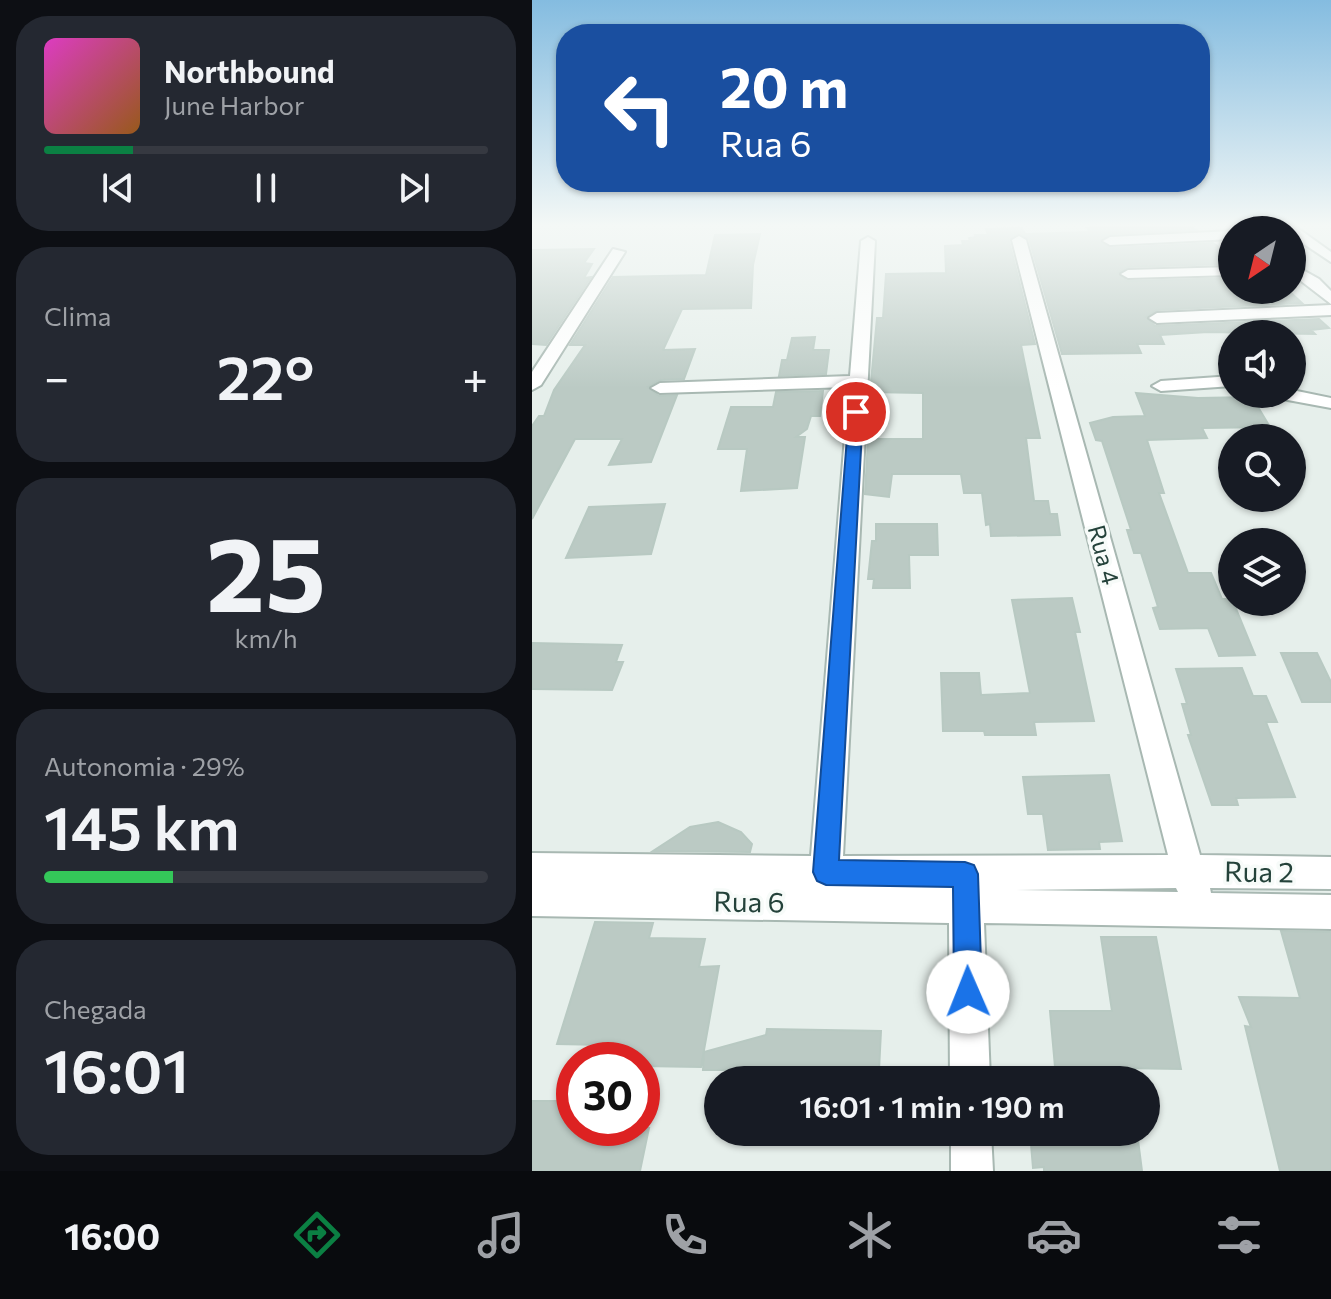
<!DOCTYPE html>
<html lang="pt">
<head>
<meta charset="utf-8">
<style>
  :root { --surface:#171b24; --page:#242831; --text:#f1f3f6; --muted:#9ea1a6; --line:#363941; --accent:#0b8043 }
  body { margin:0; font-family:Commissioner,sans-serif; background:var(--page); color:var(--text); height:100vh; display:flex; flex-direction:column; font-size:30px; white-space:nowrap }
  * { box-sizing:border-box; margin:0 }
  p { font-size:26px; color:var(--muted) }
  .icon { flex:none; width:44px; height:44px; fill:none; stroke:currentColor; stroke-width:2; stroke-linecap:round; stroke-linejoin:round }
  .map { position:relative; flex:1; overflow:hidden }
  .panel { display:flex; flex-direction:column; gap:16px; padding:16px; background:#0d0f14; width:532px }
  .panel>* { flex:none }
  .guide { position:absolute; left:24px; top:24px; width:654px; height:168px; border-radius:32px; box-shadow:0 2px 6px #0004; background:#1a4fa0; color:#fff; overflow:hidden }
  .needle { width:52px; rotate:215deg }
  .controls { position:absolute; left:686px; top:216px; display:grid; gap:16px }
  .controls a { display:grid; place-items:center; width:88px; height:88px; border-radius:50%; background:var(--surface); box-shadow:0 2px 6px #0004; font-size:40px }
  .speed { position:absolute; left:24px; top:1042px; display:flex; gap:16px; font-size:40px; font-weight:700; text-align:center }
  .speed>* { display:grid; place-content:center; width:104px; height:104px; border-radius:50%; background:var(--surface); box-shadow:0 2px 6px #0004; line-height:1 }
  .speed .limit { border:12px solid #d22; background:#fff; color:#111 }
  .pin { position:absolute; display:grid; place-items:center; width:68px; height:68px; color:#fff; margin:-34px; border:4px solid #fff; border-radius:50%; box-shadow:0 2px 8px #0007 }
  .me { position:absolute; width:88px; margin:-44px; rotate:359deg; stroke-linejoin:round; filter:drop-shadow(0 0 6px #0008) }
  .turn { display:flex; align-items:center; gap:28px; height:168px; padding:0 32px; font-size:36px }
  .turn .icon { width:104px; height:104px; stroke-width:2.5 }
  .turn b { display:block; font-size:56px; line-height:68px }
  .big { font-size:60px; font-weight:600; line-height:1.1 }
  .panel .card { flex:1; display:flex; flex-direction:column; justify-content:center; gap:12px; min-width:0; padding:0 28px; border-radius:32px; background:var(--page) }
  .panel .dial { align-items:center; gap:0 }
  .dial b { font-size:104px; line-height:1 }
  .song { display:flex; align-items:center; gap:24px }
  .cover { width:96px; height:96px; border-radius:12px; background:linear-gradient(135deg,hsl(310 70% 55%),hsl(30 70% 35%)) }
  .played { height:8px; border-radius:4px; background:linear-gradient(90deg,var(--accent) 20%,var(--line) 20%) }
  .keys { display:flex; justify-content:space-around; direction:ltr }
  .heat { display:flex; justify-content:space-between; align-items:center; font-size:44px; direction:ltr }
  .charge { height:12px; border-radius:6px; background:linear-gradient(90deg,#34c759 29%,var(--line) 0) }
  .trip { position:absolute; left:172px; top:1066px; width:456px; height:80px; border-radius:40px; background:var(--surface); box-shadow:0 2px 6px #0004; font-weight:600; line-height:80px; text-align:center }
  .menu { display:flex; height:128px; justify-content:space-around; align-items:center; background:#090b0e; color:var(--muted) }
  .menu .icon { width:56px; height:56px }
  .menu .on { color:var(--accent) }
  .menu b { font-size:36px; color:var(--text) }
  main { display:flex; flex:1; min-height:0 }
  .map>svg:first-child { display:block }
  .building { fill:#bbcac4; stroke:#b8c9c2; stroke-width:2 }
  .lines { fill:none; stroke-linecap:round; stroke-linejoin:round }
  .minor-casing { stroke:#a8b8b2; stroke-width:4 }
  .minor { fill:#fff; fill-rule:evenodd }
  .route { fill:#1a73e8; stroke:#114b97; stroke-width:2 }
  .labels { text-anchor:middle; stroke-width:7; stroke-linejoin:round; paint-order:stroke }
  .street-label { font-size:24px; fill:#24423a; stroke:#f7fbf9 }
  .near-street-label { font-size:28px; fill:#24423a; stroke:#f7fbf9 }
</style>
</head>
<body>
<main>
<section class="panel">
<div class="card">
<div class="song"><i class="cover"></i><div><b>Northbound</b><p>June Harbor</p></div></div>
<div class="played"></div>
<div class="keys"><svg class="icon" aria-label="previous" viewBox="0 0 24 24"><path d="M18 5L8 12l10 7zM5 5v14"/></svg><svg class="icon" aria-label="pause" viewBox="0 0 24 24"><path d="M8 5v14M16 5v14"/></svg><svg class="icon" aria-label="next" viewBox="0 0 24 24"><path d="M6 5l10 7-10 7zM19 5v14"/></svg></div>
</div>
<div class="card"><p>Clima</p>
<div class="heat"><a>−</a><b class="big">22°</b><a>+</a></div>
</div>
<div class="card dial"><b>25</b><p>km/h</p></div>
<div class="card"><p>Autonomia · 29%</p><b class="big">145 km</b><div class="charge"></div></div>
<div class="card"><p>Chegada</p><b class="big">16:01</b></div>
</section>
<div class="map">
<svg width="799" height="1171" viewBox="0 0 799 1171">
  <rect width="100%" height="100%" fill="#e6efeb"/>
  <!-- building -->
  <path class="building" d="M559,224H656L664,230L578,234L568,242L578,248L681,243L696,254L686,255L695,264L596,267L586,273L595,281L700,278V290H756L770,303L625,310L614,317L623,326L787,319L797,328L779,330L783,334L676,332L628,335L632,344H605L609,353L530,354L497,239L486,233L477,241L503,344L489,345L508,438H494L502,501H516L518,514H525L528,535L459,536L458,524L454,525L450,493H432L429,474H360L357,497L333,494L336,439H391V393L338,392L345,318H351L354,274L414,273L413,246L431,245L430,241H438L437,238L444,237L443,235H456L454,229L490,228L493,234L558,232L555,228H561Z
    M228,234L221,265L219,308L150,309L131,350L163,349L152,379L128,380L116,387L127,396L145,395L119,462L77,465L90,439H43L0,519V426L7,416H12L22,390L53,345H38L81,277L174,275L183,235Z
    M62,249L52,263L60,264L52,278L59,277L14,345L0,344V250Z
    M283,337L281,350H297L294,374L247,376L250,360H255L260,338Z
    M291,391L288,416H279L275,429L264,437H273L265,488L209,491L215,449H186L199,407H241L244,392Z
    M604,393L666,398L720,397L738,427L670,428L675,438L615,440L632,493H627L656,573H679L690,599H700L723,655L687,656L676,628L628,629L621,608L626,607L609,553H602L595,530H599L570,441L564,440L558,423L581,417L613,416Z
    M133,504L119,554L34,558L57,507Z
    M344,524H405L406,555H377L378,588H341L342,579H336L340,541H344Z
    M540,598L548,632H543L562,721L502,722L504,735H453L452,731H411L409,673H447L449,695L498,693L480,600Z
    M0,643L90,645L84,662H91L80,690L0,689Z
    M749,653H785L799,682V702H770Z
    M710,668L721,696H734L745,722H734L763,797L704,798L706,805H680L656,735H659L650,704H655L644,669Z
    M577,775L590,841L567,842L568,849L516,850L511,814H496L491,777Z
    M186,822L209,832L220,844L218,852L121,851L158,827Z
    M63,922L121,923L117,938L173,939L167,967L187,966L169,1067L110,1066V1060H70L74,1045L25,1044Z
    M749,931L799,932V1171H748L713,1026L719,1027L707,997L768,998Z
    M569,937H624L649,1069L523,1067L518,1011H580Z
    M235,1029L349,1031L347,1070H171L172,1052L234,1035Z
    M0,1101H42V1128H117L108,1171H0Z
    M498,1132H605L610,1171H512V1167L501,1168Z"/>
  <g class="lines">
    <defs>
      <path id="minor" d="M746,224H760L799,252V262L760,236V230H752Z
        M700,231V239L578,245L571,241L578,237Z
        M487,236L494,240L668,855L799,857V889L678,888L679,893L799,895V929L452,923L458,1080H418L417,923L0,916V853L279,856L317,387L128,393L119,388L128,383L318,376L329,241L336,237L343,241L311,856L636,855L480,240ZM644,888L646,892L481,890Z
        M81,249L93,252L9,385L0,390V372Z
        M760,264L787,279L799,291V304L760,274Z
        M700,267V275L596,278L589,274L596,270Z
        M799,305V315L625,323L617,318L625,313Z
        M700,376V386L629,391L620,386L629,381Z
        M760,390L799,398V408L745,398L742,394H760Z
        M419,1132H459L461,1171H419Z"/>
    </defs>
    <!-- minor casing -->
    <use href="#minor" class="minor-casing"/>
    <!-- minor -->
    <use href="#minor" class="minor"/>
  </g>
  <!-- sky -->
  <linearGradient id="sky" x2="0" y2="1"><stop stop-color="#84bce0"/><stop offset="0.58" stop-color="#f4f8f6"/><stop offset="1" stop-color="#f4f8f6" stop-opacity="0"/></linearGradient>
  <rect width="799" height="388" fill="url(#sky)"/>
  <!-- route -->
  <path class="route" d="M324,408L331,412L307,860L433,862L442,865L446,874L450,992L446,1002L436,1006L426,1002L422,992L421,887L294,885L285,881L281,872L317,412Z"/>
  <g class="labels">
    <!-- street labels -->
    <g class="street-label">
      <text transform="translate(571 555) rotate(75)" y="8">Rua 4</text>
    </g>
    <!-- near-street labels -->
    <g class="near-street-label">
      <text transform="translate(727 872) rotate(1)" y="10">Rua 2</text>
      <text transform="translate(217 902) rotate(1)" y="10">Rua 6</text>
    </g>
  </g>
</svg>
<div class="controls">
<a><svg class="needle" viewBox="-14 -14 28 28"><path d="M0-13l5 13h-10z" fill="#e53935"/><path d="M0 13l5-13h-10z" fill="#9ea1a6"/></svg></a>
<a><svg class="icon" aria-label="sound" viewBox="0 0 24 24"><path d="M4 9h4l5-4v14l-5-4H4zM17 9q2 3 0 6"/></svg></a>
<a><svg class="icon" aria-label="search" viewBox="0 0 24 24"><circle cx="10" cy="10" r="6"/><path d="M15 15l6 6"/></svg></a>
<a><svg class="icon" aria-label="layers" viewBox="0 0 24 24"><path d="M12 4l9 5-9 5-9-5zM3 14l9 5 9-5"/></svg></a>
</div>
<div class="speed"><div class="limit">30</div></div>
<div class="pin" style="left:324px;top:412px;background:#d93025"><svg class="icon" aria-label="arrive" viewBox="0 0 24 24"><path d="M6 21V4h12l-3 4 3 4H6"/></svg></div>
<svg class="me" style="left:436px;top:992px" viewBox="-20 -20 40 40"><circle r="19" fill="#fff"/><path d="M0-13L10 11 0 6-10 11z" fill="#1a73e8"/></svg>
<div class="trip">16:01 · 1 min · 190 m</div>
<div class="guide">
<div class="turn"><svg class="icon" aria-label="left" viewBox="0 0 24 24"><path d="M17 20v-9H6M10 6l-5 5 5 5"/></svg><div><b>20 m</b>Rua 6</div></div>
</div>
</div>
</main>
<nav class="menu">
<b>16:00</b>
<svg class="icon on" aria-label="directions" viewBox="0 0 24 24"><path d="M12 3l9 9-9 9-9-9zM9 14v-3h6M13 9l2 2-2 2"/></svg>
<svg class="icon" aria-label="music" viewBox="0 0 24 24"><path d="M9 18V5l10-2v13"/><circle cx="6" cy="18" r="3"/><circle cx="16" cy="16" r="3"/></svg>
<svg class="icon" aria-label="phone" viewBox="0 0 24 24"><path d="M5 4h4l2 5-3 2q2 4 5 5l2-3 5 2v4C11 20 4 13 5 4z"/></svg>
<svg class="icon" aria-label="climate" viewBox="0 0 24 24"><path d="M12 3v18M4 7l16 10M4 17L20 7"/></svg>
<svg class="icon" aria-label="car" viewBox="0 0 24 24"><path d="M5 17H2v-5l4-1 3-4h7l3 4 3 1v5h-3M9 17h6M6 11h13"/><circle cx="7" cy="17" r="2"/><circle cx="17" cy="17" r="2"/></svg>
<svg class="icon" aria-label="filters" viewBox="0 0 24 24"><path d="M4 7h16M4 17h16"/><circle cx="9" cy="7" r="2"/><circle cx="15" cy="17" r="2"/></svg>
</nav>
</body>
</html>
